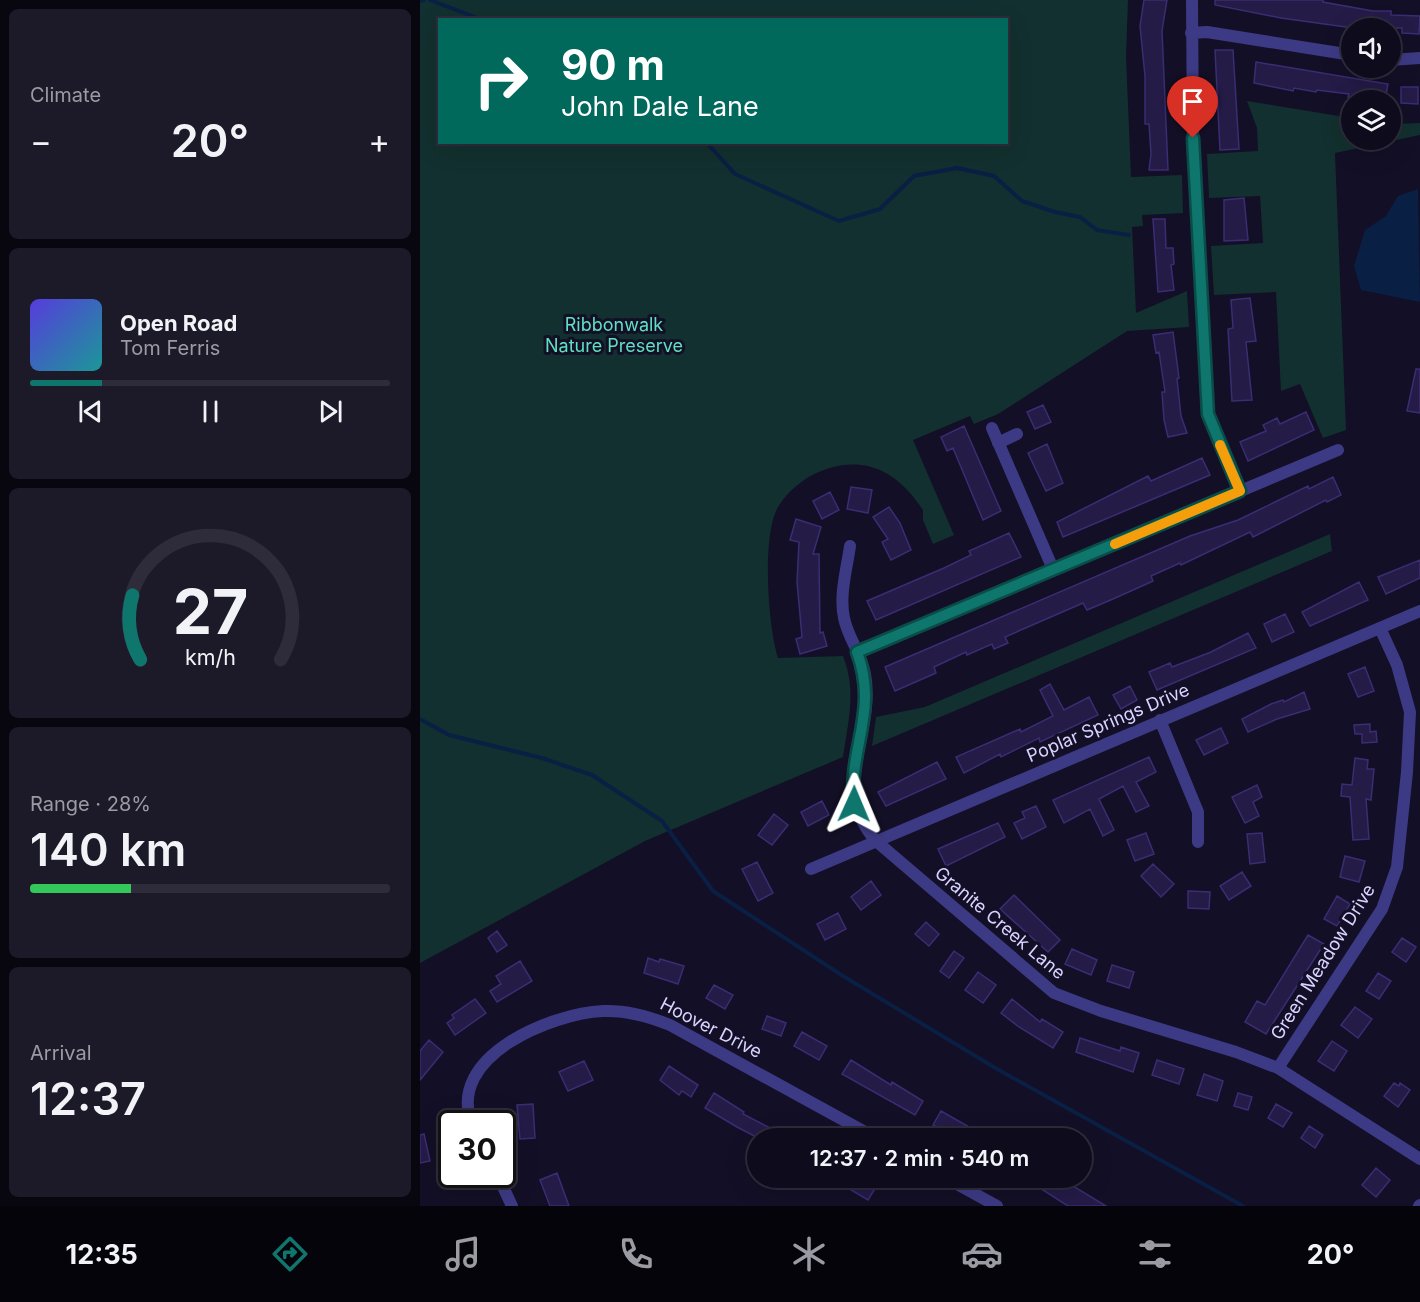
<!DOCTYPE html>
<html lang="en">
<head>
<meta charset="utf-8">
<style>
  :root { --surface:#0e0b1c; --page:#1c1929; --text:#f1f3f6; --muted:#9b9ba3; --line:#2e2b3b; --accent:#0f766e }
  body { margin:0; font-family:Inter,sans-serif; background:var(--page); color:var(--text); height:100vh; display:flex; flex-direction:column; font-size:22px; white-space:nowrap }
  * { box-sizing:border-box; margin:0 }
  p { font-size:20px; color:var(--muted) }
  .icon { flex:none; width:33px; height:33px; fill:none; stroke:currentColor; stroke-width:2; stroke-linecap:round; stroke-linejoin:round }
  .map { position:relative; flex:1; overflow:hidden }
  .drawer { display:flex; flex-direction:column; gap:9px; padding:9px; background:#08060f; width:420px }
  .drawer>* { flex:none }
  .top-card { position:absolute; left:18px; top:18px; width:570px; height:126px; border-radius:0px; box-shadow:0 6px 24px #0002,0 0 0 2px var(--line); background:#00695c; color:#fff; overflow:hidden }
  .buttons { position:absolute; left:921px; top:18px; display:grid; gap:12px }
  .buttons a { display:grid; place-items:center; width:60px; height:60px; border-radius:50%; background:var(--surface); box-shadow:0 6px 24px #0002,0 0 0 2px var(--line); font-size:30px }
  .speed { position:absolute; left:18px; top:1110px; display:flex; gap:12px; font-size:30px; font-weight:700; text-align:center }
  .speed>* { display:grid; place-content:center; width:78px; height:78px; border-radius:50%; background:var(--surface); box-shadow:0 6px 24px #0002,0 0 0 2px var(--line); line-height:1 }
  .speed .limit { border:3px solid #111; border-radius:9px; background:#fff; color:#111 }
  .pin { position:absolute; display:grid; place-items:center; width:51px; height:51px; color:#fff; margin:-62px -26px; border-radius:50% 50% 50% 0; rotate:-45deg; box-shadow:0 0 6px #0007 }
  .pin .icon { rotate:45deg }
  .me { position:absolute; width:66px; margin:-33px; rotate:1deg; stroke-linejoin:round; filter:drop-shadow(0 0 4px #0008) }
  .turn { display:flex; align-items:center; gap:21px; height:126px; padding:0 24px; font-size:27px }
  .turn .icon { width:78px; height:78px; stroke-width:2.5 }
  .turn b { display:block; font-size:42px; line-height:51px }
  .big { font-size:45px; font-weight:600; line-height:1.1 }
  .drawer .tile { flex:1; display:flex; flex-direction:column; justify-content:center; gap:9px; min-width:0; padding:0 21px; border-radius:9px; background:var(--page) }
  .drawer .dial { align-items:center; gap:0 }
  .dial svg { height:156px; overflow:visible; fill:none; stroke:var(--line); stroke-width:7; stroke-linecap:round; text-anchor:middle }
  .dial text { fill:var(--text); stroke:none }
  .song { display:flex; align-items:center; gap:18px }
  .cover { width:72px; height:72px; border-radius:9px; background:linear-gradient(135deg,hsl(250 70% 55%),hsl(180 70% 35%)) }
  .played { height:6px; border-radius:3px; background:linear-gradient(90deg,var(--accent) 20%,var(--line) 20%) }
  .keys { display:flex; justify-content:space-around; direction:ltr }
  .heat { display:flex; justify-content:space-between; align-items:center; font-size:33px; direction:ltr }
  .charge { height:9px; border-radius:4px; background:linear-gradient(90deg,#34c759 28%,var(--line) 0) }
  .trip { position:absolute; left:327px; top:1128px; width:345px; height:60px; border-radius:30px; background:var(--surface); box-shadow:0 6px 24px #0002,0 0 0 2px var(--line); font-weight:600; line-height:60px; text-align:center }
  .menu { display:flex; height:96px; justify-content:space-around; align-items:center; background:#06040b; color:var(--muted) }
  .menu .icon { width:42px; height:42px }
  .menu .on { color:var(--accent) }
  .menu b { font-size:27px; color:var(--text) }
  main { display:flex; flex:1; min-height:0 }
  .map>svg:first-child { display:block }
  .green { fill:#12302f; fill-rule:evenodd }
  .water { fill:#0a1f44 }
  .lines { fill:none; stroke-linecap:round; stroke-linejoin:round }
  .stream { stroke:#0a1f44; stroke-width:4 }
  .building { fill:#241b47; stroke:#3b2d73; stroke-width:1.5 }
  .street { stroke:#3d3a85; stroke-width:12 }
  .route-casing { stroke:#0a4d48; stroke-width:15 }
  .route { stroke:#0f766e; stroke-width:10 }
  .slow { stroke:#f59e0b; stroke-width:10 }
  .labels { text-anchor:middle; stroke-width:6; stroke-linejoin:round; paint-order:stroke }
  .park-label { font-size:18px; fill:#5fe0c0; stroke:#130f26 }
  .street-label { font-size:18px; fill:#d9d4ff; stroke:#130f26 }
</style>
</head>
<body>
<main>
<section class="drawer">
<div class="tile"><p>Climate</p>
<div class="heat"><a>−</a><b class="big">20°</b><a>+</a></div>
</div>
<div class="tile">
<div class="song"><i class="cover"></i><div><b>Open Road</b><p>Tom Ferris</p></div></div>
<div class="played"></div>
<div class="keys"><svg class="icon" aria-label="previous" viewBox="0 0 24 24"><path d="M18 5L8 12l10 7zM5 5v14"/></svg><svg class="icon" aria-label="pause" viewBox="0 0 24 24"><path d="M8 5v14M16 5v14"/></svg><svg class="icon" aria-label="next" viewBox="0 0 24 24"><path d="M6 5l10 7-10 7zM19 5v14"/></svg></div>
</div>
<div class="tile dial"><svg viewBox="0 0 100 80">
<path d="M14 69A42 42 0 1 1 86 69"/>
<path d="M14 69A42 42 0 0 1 10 36" stroke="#0f766e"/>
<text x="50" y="56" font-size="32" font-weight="700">27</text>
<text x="50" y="72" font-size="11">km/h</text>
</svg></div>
<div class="tile"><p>Range · 28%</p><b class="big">140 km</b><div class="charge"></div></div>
<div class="tile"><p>Arrival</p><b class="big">12:37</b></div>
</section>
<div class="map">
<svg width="1000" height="1206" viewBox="0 0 1000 1206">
  <rect width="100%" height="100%" fill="#130f26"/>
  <!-- green -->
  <path class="green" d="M0,0H708L706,57L711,177L762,175L763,213L722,215L723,226L712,227L716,313L767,291L769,327L707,331L578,414L554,424L550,416L493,440L534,535L513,544L503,520V510C492,494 481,481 464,472C427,452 376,474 357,509C342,538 348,627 358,658L423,656C437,691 428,722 423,757L225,841L0,963ZM20,20H586V142H20Z
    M827,101L931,118L932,140H970L971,124L1000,123V135L915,153L926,430L903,438L880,384L861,391L856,292L794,295L791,246L843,243L840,196L789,198L787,154L838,151L837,128Z
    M910,534L912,551L452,746L456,717L505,707Z"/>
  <!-- water -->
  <path class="water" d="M998,189L1000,302L941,290L934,266L945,230L966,216L978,196Z"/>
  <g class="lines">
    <!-- stream -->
    <path class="stream" d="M10,0L62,20
      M0,1L4,0
      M286,142L315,174L419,221L460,209L494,176L537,168L574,176L602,201L635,212L660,217L677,230L709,235
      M0,719L29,735L122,758L172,775L242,821L293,891L423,976L577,1069L823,1206"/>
  </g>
  <!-- building -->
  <path class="building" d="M724,0H747L742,31L748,170H729L731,154L729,124H725V76L720,26Z
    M795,0H903V2L953,11H971V15L1000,16L999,34L982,33V28H933L861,18L795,5Z
    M795,50H813L819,149L800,150Z
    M836,62L968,84L965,100H948L928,97L929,94L897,90L896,92L874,88L873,91L834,83Z
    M981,87H998V104L981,103Z
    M824,198L828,240L804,241V200Z
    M733,219H745L746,248H753L754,264L751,265L754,290L738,292Z
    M830,298L836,341L826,342L832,400L812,401L808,329L813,328L811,300Z
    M753,332L759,378L757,379L761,416L767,433L748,437L744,420L742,392H745L739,352L736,353L733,335Z
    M996,369H1000V413L987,411Z
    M623,405L631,422L615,429L607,412Z
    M886,412L894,430L828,461L820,442L846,431L843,425L857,418L860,424Z
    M544,426L581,511L563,520L533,448L527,451L521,437Z
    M627,444L643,483L626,491L608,453Z
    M782,458L790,475L643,537L637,522L728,476L731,481Z
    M913,477L921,495L907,502L906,500L833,537L830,532L761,565L760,563L731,576L733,581L693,599L667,610L663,603L617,623L585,637L588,643L574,649L572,644L547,655L546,652L514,667L516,673L475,691L465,667L770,536L818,520L888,486L889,489Z
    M431,487L452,490L448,513L427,509Z
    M410,492L419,510L402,519L393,501Z
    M469,507L480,523L491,550L471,560L462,542L468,539L453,517Z
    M376,519L401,527L393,554H399L400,633L403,632L407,646L380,654L376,639L382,637L377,582L379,542L370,540Z
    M589,533L601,557L456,620L447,601L524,568L551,555L549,551Z
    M1000,560V578L966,594L958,577Z
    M939,582L948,600L890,626L882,612Z
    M865,614L874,632L852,642L844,624Z
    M828,633L836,648L737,690L729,672L750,663L752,667L791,652Z
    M945,667L954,691L938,697L928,674Z
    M630,684L644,710L669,697L678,715L620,742L619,738L581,757L580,754L544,773L536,757L600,729L601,732L633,716L620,690Z
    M710,686L717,700L701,709L693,695Z
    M884,692L890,709L857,719L828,732L822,719L851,704L863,700L864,702Z
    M950,724V732L956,731L957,742L942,743V734H935L934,725Z
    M801,728L808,743L784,755L776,740Z
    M729,757L736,772L716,782L729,806L716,812L703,786L679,799L694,830L683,836L670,809L644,823L633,800Z
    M935,758L948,760L947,769H954L951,800L946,799L949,839L933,840L930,797L921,796L922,784L932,785Z
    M517,762L526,779L466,806L458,792Z
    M837,785L842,797L833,802L839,816L825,823L812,797Z
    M402,801L409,815L388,826L381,812Z
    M616,806L626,827L602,839L594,823L605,818L602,812Z
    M354,814L368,825L352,845L338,835Z
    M578,823L585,837L526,866L518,849Z
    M726,833L734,854L715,861L707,840Z
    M842,833L845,862L830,864L827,834Z
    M925,856L945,861L939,882L920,877Z
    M337,862L353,893L338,901L322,869Z
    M733,864L754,884L741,897L721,876Z
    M822,872L831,886L809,900L800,886Z
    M451,881L461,895L441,910L431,897Z
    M768,891L790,892L789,909L768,908Z
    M594,895L640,940L628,952L580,909Z
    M917,896L930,904L917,926L904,919Z
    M418,913L426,929L405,940L397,924Z
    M506,922L519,934L509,946L495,934Z
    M77,931L87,945L77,952L68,938Z
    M888,935L904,944L846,1034L825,1022L837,1001L845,1005Z
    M982,938L996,947L986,962L972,952Z
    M652,949L677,960L671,975L645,964Z
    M534,951L544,958L529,978L520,971Z
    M228,958L239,962L240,959L264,966L258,984L224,973Z
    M100,961L112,981L77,1002L70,991L81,984L76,976Z
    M692,965L714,972L709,988L687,981Z
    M558,972L576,985L563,1003L545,990Z
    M958,973L971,981L959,999L946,991Z
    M294,985L313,995L305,1009L286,998Z
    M55,999L66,1013L35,1035L27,1023L34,1018L32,1015Z
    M592,999L620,1022L622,1019L643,1032L633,1048L599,1027L581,1013Z
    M935,1007L952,1019L938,1038L921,1025Z
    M347,1016L366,1023L361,1036L342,1029Z
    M382,1032L407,1046L399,1060L374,1046Z
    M660,1038L700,1051L701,1047L719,1053L713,1072L656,1052Z
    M9,1040L23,1052L0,1080V1051Z
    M912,1041L927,1051L914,1071L898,1061Z
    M431,1060L471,1085L472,1082L503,1101L495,1115L422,1074Z
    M737,1060L764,1069L759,1084L732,1075Z
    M164,1061L173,1080L148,1091L139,1072Z
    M249,1066L278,1085L271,1097L262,1091L259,1095L240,1080Z
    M784,1074L803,1081L797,1101L777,1095Z
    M974,1083L979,1086L980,1083L990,1090L978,1107L964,1096Z
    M294,1093L324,1112L323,1114L369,1138H338L317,1127L285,1108Z
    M818,1093L832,1097L828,1110L814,1106Z
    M113,1104L115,1138L100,1139L97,1105Z
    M856,1104L872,1113L863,1127L848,1118Z
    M521,1111L551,1128L546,1138H537L513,1125Z
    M889,1126L903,1135L895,1148L881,1138Z
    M4,1134L10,1161L0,1163V1135Z
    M956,1168L970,1180L956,1197L942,1185Z
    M137,1173L149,1206H130L120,1180Z
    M425,1178H440L456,1187L448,1200L421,1184Z
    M604,1178H640L686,1206H648Z"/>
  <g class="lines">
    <!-- street -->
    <path class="street" d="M772,0L773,138L788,414L820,491
      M771,33L787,32L932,55
      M970,60L1000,58
      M572,428L633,569
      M578,443L597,434
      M430,546C427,568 419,595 424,618C428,638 442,655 445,674C456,734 408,787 456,841L634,993L681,1011L816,1052L858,1068L1000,1159
      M437,652L918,450
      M740,720L778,812V842
      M391,869L1000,611
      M858,1068L962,909L977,867L987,772L990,712L977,665L960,628
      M52,1124C25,1056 133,1013 183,1011C207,1010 228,1016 250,1025L456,1138
      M77,1174L92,1206
      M526,1178L577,1206
      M999,1206L1000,1205"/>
  </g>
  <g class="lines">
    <defs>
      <path id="route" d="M434,804C428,748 459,712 437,652L820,491L788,414L773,138"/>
    </defs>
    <!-- route casing -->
    <use href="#route" class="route-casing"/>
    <!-- route -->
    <use href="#route" class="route"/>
    <!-- slow -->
    <path class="slow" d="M695,544L820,491L800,445"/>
  </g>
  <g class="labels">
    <!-- park labels -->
    <g class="park-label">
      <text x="194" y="331">Ribbonwalk<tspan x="194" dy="21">Nature Preserve</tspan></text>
    </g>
    <!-- street labels -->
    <g class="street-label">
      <text transform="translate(688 723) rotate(-23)" y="6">Poplar Springs Drive</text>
      <text transform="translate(580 923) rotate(40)" y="6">Granite Creek Lane</text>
      <text transform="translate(903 962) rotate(-58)" y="6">Green Meadow Drive</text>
      <text transform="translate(291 1028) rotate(27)" y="6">Hoover Drive</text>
    </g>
  </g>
</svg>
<div class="buttons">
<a><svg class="icon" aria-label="sound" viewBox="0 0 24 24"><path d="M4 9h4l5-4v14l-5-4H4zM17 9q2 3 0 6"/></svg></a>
<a><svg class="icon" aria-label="layers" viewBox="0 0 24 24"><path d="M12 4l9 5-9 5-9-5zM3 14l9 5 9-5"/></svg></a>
</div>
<div class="speed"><div class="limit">30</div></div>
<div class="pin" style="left:773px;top:138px;background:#d93025"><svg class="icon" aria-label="arrive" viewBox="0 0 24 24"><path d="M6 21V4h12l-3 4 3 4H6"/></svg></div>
<svg class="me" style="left:434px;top:804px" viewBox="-20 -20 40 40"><path d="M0-17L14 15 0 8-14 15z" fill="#0f766e" stroke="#fff" stroke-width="4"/></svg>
<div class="trip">12:37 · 2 min · 540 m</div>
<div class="top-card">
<div class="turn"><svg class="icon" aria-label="right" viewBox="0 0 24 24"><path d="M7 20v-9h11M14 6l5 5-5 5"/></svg><div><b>90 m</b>John Dale Lane</div></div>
</div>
</div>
</main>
<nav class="menu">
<b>12:35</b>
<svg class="icon on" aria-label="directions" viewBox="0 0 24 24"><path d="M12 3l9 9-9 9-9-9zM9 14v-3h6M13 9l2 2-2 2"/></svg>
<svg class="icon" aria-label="music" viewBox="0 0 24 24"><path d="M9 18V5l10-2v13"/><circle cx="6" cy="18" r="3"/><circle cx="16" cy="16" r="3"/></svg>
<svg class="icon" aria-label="phone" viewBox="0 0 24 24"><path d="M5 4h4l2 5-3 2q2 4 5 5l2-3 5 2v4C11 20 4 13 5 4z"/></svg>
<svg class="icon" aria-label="climate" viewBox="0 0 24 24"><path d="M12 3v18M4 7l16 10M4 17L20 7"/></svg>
<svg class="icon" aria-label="car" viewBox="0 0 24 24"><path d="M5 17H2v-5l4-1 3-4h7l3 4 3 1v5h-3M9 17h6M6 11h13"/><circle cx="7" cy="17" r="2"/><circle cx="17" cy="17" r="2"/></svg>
<svg class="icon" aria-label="filters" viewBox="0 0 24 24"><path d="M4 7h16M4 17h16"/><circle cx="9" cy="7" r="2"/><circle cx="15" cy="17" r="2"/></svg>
<b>20°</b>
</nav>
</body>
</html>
